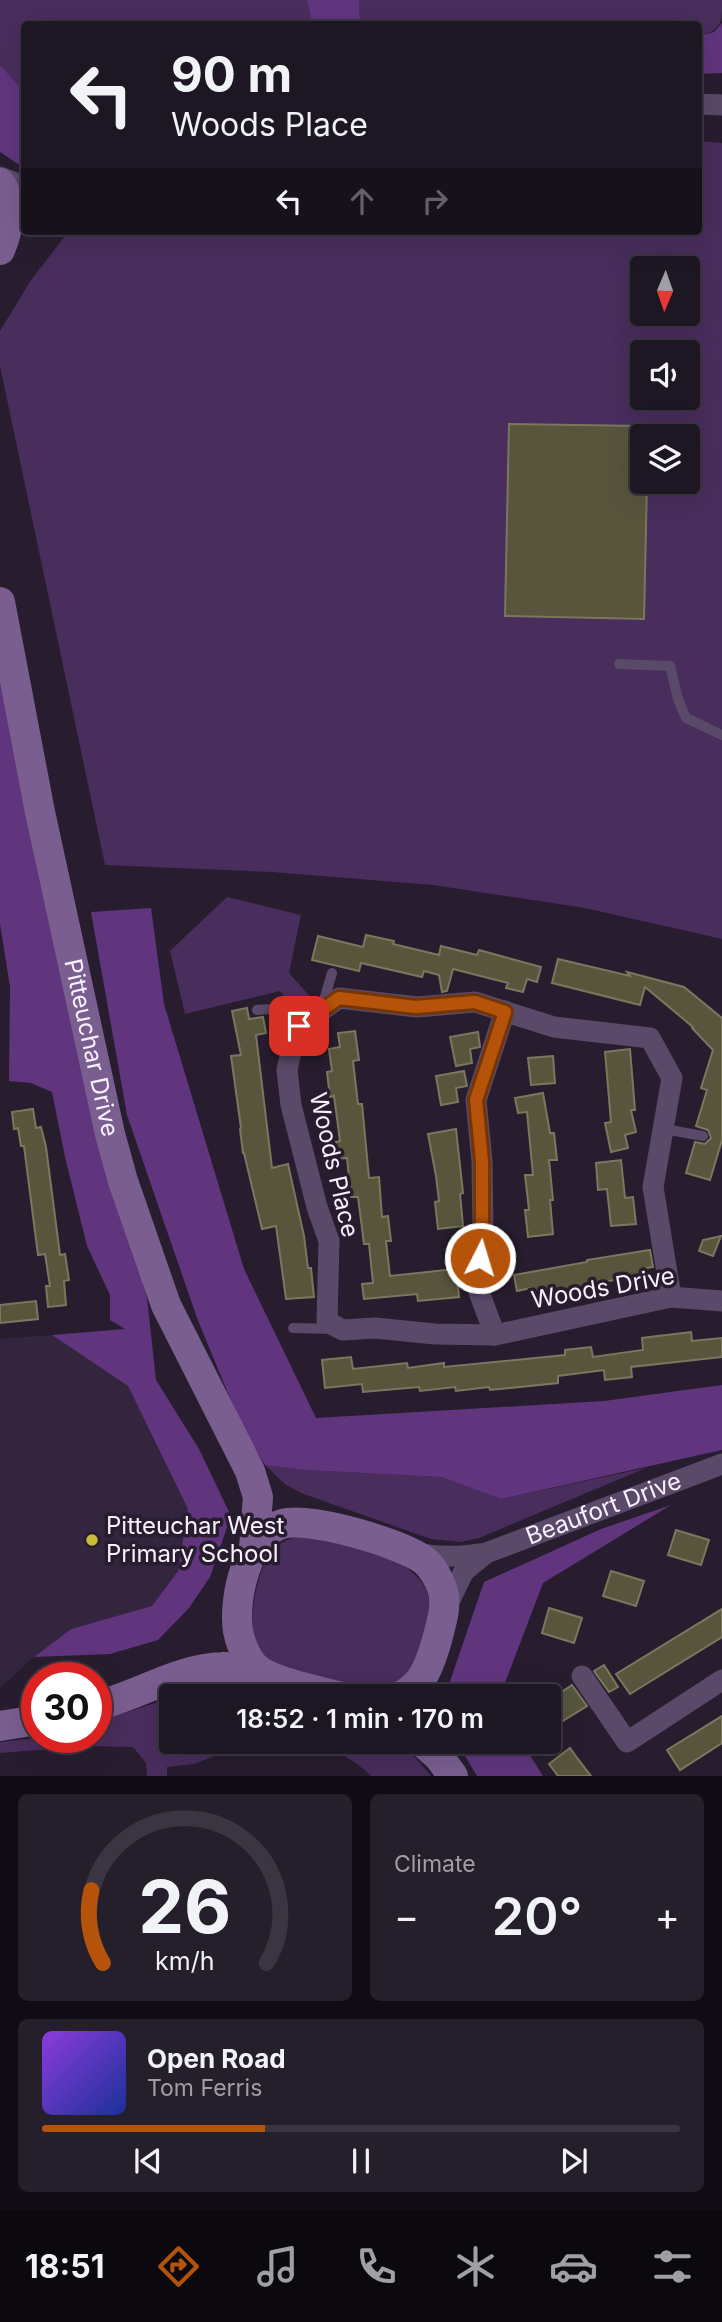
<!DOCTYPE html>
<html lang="en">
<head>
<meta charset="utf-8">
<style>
  :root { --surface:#1d1623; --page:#251f2b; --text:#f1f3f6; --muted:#a09fa6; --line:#3b3541; --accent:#b45309 }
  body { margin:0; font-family:Inter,sans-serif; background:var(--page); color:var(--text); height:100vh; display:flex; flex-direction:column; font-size:26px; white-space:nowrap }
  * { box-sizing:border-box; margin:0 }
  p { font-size:23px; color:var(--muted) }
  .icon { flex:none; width:38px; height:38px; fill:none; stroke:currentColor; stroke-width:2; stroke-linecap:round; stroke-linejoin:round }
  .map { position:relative; height:1776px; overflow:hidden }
  .drawer { display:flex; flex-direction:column; gap:18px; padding:18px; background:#100c13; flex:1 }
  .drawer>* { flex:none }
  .hud { position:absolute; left:21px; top:21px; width:681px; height:214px; border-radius:7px; box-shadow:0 7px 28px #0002,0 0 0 2px var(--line); background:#1d1623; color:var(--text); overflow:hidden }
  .needle { width:46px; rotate:182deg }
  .tools { position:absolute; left:630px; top:256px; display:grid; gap:14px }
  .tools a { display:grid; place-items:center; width:70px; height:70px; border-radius:7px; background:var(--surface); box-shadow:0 7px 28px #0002,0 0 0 2px var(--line); font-size:35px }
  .speed { position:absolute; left:21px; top:1662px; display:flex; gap:14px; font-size:35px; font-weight:700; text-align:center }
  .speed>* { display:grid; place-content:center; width:91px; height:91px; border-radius:50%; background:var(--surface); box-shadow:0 7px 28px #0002,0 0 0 2px var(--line); line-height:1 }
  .speed .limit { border:10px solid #d22; background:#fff; color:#111 }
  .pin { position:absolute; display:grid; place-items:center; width:60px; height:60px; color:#fff; margin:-30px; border-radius:14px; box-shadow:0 4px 10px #0006 }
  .me { position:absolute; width:77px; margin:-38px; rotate:5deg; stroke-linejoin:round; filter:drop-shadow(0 0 5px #0008) }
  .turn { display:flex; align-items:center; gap:24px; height:147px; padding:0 35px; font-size:32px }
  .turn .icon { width:91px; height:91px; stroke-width:2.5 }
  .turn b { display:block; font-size:49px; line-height:60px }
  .lanes { display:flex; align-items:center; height:66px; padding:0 35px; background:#0003; justify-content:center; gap:35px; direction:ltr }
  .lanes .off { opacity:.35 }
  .big { font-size:52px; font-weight:600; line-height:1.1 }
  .drawer .card { flex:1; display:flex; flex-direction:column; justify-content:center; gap:10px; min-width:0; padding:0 24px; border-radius:10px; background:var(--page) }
  .drawer .dial { align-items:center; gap:0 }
  .dial svg { height:182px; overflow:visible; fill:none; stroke:var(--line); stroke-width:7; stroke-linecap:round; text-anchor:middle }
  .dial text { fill:var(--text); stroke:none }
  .song { display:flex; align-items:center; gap:21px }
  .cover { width:84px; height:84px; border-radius:10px; background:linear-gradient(135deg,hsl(270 70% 55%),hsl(230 70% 35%)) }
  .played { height:7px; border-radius:4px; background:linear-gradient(90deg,var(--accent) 35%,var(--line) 35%) }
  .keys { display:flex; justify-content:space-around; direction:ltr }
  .heat { display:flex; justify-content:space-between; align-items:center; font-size:38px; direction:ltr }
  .drawer .tiles { flex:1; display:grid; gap:18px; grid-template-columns:1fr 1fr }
  .card:last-child { grid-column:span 2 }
  .trip { position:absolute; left:159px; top:1684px; width:402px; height:70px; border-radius:7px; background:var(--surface); box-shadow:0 7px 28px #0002,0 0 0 2px var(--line); font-weight:600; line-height:70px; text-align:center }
  .tab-bar { display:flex; height:112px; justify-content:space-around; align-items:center; background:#0c090e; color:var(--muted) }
  .tab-bar .icon { width:49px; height:49px }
  .tab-bar .on { color:var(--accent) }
  .tab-bar b { font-size:32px; color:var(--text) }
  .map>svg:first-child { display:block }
  .built { fill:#33253d }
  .green { fill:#492d5d; fill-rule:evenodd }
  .forest { fill:#60357e }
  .building { fill:#58553d; stroke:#7b775f; stroke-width:2 }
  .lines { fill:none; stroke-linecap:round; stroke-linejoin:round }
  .lane { stroke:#5a4968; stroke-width:10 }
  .street { stroke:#5a4968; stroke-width:21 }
  .secondary { stroke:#7a5e90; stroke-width:30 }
  .route-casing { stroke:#753606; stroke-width:18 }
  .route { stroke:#b45309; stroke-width:12 }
  .poi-dot { fill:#cbba39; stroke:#271d2f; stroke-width:2.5 }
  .labels { text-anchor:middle; stroke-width:7; stroke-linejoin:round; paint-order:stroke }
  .street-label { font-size:24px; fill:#f7f0fd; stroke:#271d2f }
  .poi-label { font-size:24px; fill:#f7f0fd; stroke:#271d2f; text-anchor:start }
</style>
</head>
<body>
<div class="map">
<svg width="722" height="1776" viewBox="0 0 722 1776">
  <rect width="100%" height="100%" fill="#271d2f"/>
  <!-- built -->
  <path class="built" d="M52,1335L128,1386L188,1509L178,1571L152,1607L71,1629L34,1657L0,1688V1339Z"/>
  <!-- green -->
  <path class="green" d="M0,0H307L312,24H24V91L0,65Z
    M359,0H722C722,24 722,30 698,36V24H363L360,18Z
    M698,141L722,143V939L585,908L433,885L272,872L105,865L0,366V331L31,280L69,231H698ZM642,268H688V313H642ZM642,352H688V397H642ZM642,436H688V481H642Z
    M227,897L301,915L289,973L322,1010L305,1022L280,991L185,1014L170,951Z
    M265,1465L305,1470L441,1477L501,1499L646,1468L479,1538L461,1542L431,1539L301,1493L285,1484Z
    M324,1534C361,1548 429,1560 431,1609C432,1622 424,1637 419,1650C412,1670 405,1685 382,1690C364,1694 343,1683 325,1678C304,1673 277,1671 261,1654C242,1635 257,1560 278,1545C293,1535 307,1535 324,1534Z
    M171,1698L172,1741H257L244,1744L194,1764L167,1767V1776H147L146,1763L133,1747L88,1746L0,1753V1742L37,1738H96V1722Z
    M306,1741H401L431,1776H371C353,1757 331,1749 306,1741Z"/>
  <!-- forest -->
  <path class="forest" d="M307,0H359L360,18L363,24H312Z
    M722,23V73L698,74V36L714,32Z
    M0,65L24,91V168L0,152Z
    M0,669L123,1212L147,1298L156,1380L199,1449L231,1516L210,1577L189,1608L158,1640L110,1654L34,1657L71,1629L152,1606L178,1571L188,1509L128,1386L52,1335L125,1329L110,1320V1295L87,1246L65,1157L52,1092L31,1083L9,1081L10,987L0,924Z
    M151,908L164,1004L244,1269L316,1418L604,1401L722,1385V1450L501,1499L441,1477L304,1470L265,1465L241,1425L197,1318L127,1115L91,912Z
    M671,1505L543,1583L500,1696H445L484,1582L601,1529Z
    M456,1741H521L543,1776H477Z"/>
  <!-- building -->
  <path class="building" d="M509,424L642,426V481H647L644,619L505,616Z
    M366,935L394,941L393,944L439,955L441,946L477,955L479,950L541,967L537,982L527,979L523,992L506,988L508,983L453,969L447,991L442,992L439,975L424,971L422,977L361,963L359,971L312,960L318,936L363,947Z
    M558,959L630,976L627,972L684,987L722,1018V1140L710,1180L686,1173L695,1142L705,1144L711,1138L708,1130L696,1126L707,1090L701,1088L713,1050L692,1028L693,1027L645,987L640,1005L552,983Z
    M247,1008L249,1019L263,1017L266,1033L256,1035L272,1168L288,1164L304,1236L308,1268H311L314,1297L286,1299L276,1226L262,1229L244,1153H243L240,1129L241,1128L231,1056L241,1055L232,1011Z
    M355,1031L359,1060L353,1061L358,1104H362L369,1178L379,1177L382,1217L388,1216L391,1241H386L390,1276L465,1268L463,1286H458L459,1297L418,1301L417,1294L364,1299L362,1284L373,1283L369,1244H364L358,1197H351L347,1158L337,1159L336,1142L340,1141L334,1096L330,1097L327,1072L332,1071L329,1049L340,1047L338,1033Z
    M478,1032L480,1047L470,1049L472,1063L456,1066L450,1037Z
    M630,1049L635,1110H631L636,1132L625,1135L628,1148L611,1152L605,1123L611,1122L605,1052Z
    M553,1056L555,1083L531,1085L528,1058Z
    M464,1071L467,1086L456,1088L458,1102L441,1105L436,1076Z
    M543,1093L550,1133H554L557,1160H549L553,1200H550L553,1234L528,1237L525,1210H529L525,1175H533L527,1112L518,1113L515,1098Z
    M33,1109L36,1128L41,1127L46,1147L60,1255L65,1254L69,1280L64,1281L66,1305L48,1307L46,1286H50L45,1254L38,1255L24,1146H21L18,1128L14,1129L12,1112Z
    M456,1129L463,1193L460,1194L463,1226L438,1229L435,1202L439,1201L436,1176L428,1134Z
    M621,1160L625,1198L633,1197L636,1224L611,1226L607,1189L598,1190L596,1163Z
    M721,1236L713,1256L699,1251L703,1240Z
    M650,1250L653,1267L641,1269L643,1280L628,1283L627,1278L584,1285V1288L548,1294V1296L533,1299L531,1288L517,1291L514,1275L587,1262V1260Z
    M36,1301L38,1319L0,1323V1305Z
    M691,1332L692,1341L722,1338V1357L631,1367L632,1377L605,1380L604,1370L558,1376V1383L490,1390L489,1387L456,1391L455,1387L420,1391L419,1387L363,1392L362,1384L325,1388L322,1360L351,1357L353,1369L407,1363L408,1368L444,1363V1367L565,1355V1350L591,1347L593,1357L643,1350L642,1338Z
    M676,1530L709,1540L701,1565L668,1555Z
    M611,1571L644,1581L636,1606L603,1596Z
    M549,1608L582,1618L574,1643L542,1633Z
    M722,1609V1637L630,1694L616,1674Z
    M604,1665L618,1687L609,1692L594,1671Z
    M572,1685L587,1706L550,1729V1700Z
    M722,1716V1743L680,1770L667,1750Z
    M570,1748L575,1755L591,1776H558L549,1764Z"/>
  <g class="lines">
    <!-- lane -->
    <path class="lane" d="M619,664L670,666L678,699L686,718L722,735
      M322,1007L332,973
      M257,1010C278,1007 284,1011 299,1026
      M664,1129L703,1136
      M293,1328L333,1329"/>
    <!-- street -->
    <g class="street">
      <path d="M698,104L722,105"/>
      <path d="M0,177L24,186"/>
      <path d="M671,1297L653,1187L672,1078L650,1038L554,1027L475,1002L417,1007L339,998L296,1029L287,1070L291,1105L317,1207L329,1241L327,1322L343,1330L375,1328L435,1334L495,1335L671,1297L722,1301"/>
      <path d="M495,1335L476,1284L483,1233L482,1161L476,1100L505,1011"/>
      <path id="s1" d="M416,1553C440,1558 462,1557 486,1553L722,1464"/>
      <path d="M445,1610L464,1571L485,1554"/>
      <path d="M582,1676L627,1742L722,1680"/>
    </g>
    <!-- secondary -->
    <g class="secondary">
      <path d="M0,183C13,202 9,230 0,250"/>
      <path id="s2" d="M0,602L40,812L110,1134L123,1181L166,1305L250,1471L258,1497L254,1548"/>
      <path d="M338,1696C317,1690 267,1682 253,1665C246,1657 240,1642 238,1631C233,1599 247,1535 282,1524C309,1516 402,1543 425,1561C432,1567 439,1579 442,1588C448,1604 441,1624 437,1640C430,1664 424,1684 401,1696"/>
      <path d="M96,1706C137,1696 180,1668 222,1667C238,1666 255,1673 270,1677"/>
      <path d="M0,1726L37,1720"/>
      <path d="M421,1741L439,1757L453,1776"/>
    </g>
  </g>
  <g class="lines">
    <defs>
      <path id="route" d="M299,1026L339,998L416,1007L475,1002L505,1012L476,1100L482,1161V1233L480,1258"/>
    </defs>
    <!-- route casing -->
    <use href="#route" class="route-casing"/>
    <!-- route -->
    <use href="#route" class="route"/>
  </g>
  <!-- markers -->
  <circle class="poi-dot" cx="92" cy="1540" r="7"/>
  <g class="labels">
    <!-- street labels -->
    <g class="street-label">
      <text dy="8" stroke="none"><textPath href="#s2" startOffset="455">Pitteuchar Drive</textPath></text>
      <text transform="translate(334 1165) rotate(77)" y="8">Woods Place</text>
      <text transform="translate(603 1288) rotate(-10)" y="8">Woods Drive</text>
      <text dy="8" stroke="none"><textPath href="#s1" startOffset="196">Beaufort Drive</textPath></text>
    </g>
    <!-- poi labels -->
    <g class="poi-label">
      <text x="106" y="1534">Pitteuchar West<tspan x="106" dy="28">Primary School</tspan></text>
    </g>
  </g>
</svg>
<div class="tools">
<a><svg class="needle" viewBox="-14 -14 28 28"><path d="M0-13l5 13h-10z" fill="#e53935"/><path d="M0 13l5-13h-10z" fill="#a09fa6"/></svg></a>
<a><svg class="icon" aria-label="sound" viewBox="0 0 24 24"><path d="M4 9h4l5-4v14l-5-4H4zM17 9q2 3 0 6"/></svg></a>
<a><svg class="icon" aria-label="layers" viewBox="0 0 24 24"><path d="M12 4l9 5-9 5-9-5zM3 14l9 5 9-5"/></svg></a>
</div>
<div class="speed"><div class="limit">30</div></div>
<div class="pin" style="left:299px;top:1026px;background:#d93025"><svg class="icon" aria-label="arrive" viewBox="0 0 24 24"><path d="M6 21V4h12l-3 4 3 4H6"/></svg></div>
<svg class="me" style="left:480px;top:1258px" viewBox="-20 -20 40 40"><circle r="17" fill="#b45309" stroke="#fff" stroke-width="3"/><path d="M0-11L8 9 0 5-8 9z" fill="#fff"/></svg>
<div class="trip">18:52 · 1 min · 170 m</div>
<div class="hud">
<div class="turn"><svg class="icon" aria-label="left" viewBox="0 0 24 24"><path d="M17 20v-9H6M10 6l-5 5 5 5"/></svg><div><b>90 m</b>Woods Place</div></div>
<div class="lanes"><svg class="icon" aria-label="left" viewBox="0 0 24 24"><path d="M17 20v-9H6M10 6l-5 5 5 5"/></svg><svg class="icon off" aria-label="ahead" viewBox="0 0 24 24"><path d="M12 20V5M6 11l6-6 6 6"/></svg><svg class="icon off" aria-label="right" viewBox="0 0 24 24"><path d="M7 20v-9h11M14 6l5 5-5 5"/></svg></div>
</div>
</div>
<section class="drawer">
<div class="tiles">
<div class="card dial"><svg viewBox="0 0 100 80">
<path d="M14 69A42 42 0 1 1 86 69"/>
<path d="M14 69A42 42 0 0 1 9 37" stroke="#b45309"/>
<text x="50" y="56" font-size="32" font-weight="700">26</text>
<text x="50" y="72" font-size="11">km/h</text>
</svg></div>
<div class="card"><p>Climate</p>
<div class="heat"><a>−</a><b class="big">20°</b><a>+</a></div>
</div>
<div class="card">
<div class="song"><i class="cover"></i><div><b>Open Road</b><p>Tom Ferris</p></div></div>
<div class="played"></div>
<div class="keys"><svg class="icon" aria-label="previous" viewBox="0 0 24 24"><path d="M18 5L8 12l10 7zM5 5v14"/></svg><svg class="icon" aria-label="pause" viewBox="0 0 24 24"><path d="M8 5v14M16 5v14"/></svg><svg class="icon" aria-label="next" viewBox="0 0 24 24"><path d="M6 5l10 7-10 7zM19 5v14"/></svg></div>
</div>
</div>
</section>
<nav class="tab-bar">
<b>18:51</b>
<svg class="icon on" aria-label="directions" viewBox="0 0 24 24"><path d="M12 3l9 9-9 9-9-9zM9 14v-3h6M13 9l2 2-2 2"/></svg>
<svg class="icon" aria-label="music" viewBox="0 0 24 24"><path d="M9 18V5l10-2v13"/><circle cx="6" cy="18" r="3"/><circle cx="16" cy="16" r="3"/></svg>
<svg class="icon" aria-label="phone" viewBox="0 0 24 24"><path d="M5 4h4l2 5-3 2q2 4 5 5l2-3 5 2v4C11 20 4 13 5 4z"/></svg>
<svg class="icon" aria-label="climate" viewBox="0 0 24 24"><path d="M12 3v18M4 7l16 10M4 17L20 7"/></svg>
<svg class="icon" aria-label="car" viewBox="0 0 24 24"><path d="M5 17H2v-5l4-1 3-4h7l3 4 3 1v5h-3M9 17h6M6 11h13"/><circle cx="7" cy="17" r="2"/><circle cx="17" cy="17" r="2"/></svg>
<svg class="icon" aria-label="filters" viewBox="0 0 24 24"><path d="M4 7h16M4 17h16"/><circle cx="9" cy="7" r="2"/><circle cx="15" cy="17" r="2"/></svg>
</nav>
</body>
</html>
